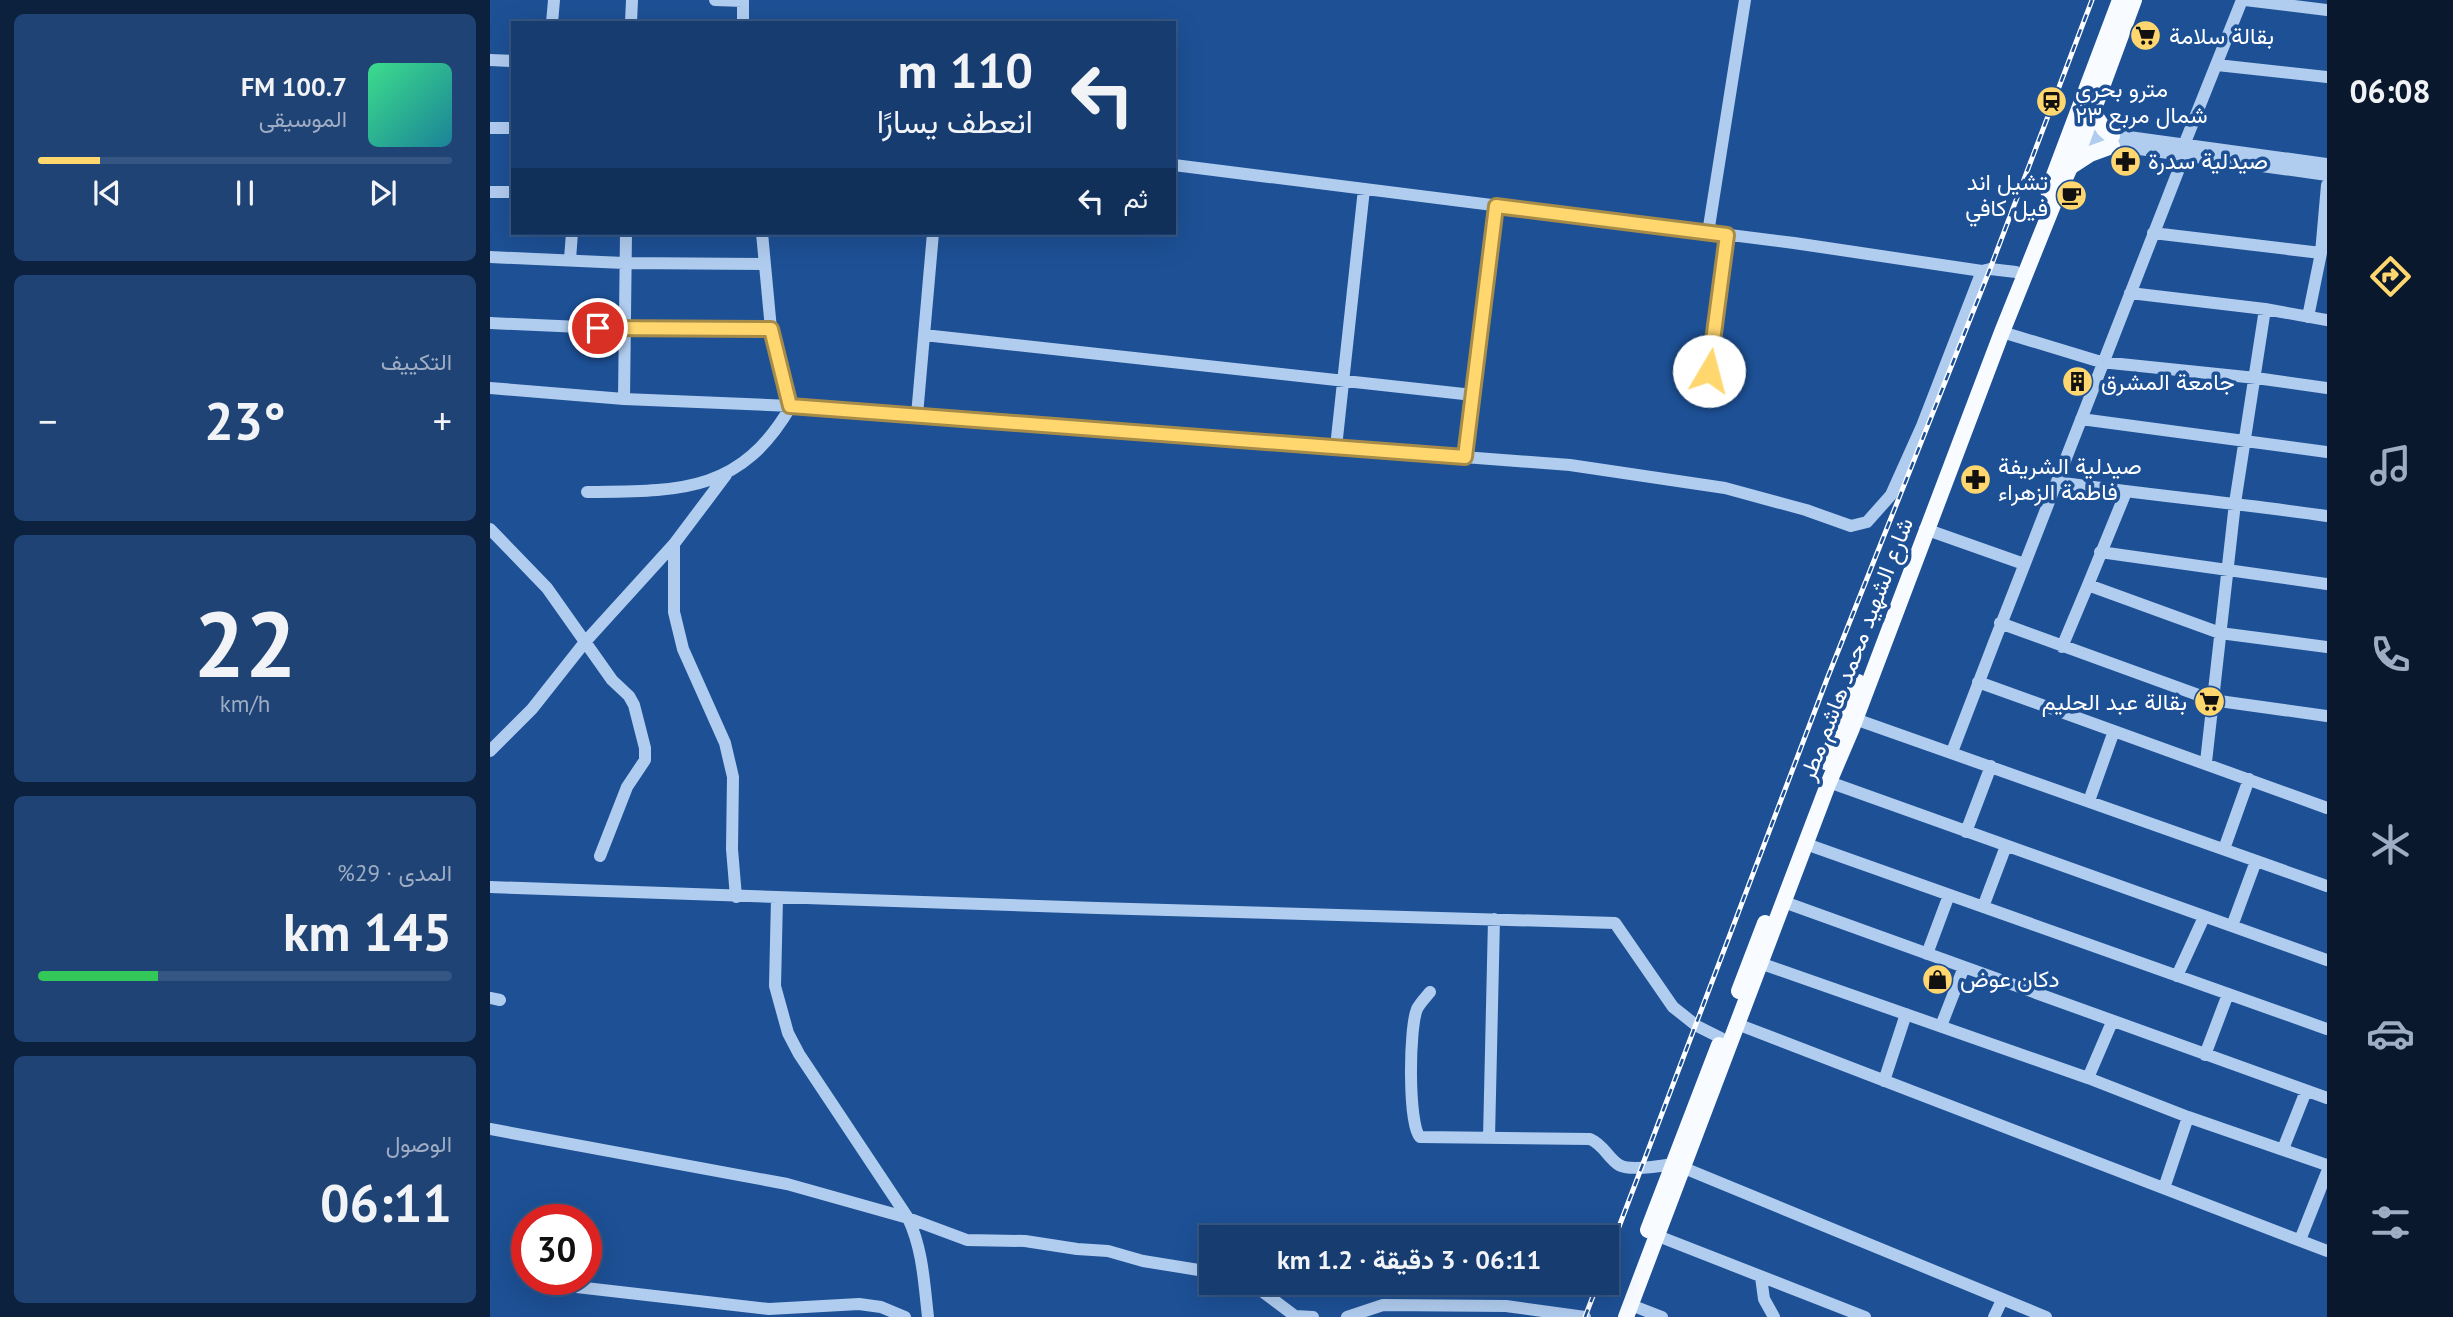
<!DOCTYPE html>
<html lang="ar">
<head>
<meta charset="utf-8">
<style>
  :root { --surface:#163c70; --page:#1f4375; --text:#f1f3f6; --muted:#9eadc3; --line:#355683; --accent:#ffd76e }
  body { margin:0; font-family:"PT Sans",Vazirmatn,sans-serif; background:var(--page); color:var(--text); direction:rtl; height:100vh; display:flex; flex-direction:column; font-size:26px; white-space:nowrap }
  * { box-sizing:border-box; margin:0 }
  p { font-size:23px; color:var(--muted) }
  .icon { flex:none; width:38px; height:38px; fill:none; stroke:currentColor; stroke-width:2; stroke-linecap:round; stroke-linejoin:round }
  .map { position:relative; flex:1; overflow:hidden; direction:ltr }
  .panel { display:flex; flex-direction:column; gap:14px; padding:14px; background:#0c213e; width:490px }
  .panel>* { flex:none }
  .top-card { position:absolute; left:21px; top:21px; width:665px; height:214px; border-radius:0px; box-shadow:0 7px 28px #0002,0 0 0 2px var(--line); direction:rtl; background:#163c70; color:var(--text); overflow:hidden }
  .speed { position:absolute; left:21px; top:1204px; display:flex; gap:14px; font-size:35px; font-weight:700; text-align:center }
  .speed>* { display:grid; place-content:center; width:91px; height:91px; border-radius:50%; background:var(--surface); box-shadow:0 7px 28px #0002,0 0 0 2px var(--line); line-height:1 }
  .speed .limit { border:10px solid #d22; background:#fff; color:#111 }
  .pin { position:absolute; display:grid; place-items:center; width:60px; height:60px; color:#fff; margin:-30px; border:4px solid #fff; border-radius:50%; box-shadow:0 2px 7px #0007 }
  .me { position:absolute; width:77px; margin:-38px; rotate:8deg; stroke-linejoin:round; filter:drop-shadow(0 0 5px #0008) }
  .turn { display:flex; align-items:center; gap:24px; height:147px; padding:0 28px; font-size:32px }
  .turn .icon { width:91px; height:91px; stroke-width:2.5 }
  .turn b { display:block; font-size:49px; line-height:60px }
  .then { display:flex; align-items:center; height:66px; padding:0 28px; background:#0003; gap:14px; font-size:26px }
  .big { font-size:52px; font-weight:700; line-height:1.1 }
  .panel .tile { flex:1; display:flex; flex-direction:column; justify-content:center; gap:10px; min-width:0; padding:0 24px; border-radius:10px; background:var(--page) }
  .panel .dial { align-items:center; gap:0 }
  .dial b { font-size:91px; line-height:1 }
  .song { display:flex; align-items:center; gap:21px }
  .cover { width:84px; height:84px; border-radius:10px; background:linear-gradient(135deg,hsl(150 70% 55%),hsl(190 70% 35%)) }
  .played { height:7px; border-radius:4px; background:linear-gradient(90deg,var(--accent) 15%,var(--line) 15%) }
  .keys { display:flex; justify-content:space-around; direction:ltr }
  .heat { display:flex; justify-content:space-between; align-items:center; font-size:38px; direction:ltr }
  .charge { height:10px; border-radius:5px; background:linear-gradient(90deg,#34c759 29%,var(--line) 0) }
  .trip { position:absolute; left:709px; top:1225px; width:420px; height:70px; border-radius:0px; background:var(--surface); box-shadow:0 7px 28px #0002,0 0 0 2px var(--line); font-weight:700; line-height:70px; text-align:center; direction:rtl }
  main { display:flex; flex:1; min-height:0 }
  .dock { display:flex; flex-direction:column; width:126px; justify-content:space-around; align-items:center; background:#09182d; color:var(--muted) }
  .dock .icon { width:49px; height:49px }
  .dock .selected { color:var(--accent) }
  .dock b { font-size:32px; color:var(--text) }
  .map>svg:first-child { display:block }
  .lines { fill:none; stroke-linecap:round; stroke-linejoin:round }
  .minor { stroke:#b0ccef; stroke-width:12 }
  .major { stroke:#f8fbff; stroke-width:16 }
  .rail-casing { stroke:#fff; stroke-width:5 }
  .rail { stroke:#1d5095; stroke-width:2.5; stroke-dasharray:8; stroke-linecap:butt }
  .route-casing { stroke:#a68c48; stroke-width:18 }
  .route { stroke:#ffd76e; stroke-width:12 }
  .labels { text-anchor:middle; stroke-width:7; stroke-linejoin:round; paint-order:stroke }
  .poi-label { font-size:23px; fill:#fff; stroke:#1d5095; text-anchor:start }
  .street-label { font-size:23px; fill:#fff; stroke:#1d5095 }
</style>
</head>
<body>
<main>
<nav class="dock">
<b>06:08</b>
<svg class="icon selected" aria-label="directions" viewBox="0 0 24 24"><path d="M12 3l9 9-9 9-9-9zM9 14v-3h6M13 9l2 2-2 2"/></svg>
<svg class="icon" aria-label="music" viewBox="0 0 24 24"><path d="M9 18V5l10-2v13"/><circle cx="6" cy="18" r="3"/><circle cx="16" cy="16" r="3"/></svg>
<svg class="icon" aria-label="phone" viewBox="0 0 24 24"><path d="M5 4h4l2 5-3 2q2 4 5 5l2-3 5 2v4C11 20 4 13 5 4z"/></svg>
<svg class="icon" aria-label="climate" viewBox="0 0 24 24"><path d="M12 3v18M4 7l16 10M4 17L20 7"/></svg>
<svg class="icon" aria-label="car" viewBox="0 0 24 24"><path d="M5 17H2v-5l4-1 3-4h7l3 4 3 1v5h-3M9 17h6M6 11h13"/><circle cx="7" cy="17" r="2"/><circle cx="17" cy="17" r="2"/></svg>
<svg class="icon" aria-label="filters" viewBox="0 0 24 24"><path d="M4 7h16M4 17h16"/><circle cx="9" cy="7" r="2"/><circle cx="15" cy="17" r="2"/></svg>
</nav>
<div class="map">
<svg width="1837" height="1317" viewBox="0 0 1837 1317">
  <rect width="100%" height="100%" fill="#1d5095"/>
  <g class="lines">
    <!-- minor -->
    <path class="minor" d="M225,0L253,1
      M253,0V23
      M1755,0L1837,10
      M62,23L64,0
      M141,23L142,0
      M0,60L23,61
      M1727,65L1837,77
      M0,128H23
      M1595,131L1837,164
      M1592,141L1837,175
      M1694,145L1752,0
      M684,165L1304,243L1492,271L1500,269L1526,272
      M0,192H23
      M1218,233L1255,0
      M1663,233L1831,253
      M0,257L134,263L274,264
      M80,259L82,233
      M1640,293L1775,309L1837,320
      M1818,317L1831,253L1837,185
      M0,323L135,329H281
      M1512,332L1611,362L1766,378L1837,388
      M434,335L983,395
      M1219,371L1237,235
      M0,388L134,399L301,406L1080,465L1235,488L1316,510L1361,526L1377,522L1401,495L1432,426L1492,271
      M134,399L136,233
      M427,415L443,233
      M1591,419L1837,452
      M846,447L874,189
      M975,457L1006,206
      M1567,482C1657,495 1747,503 1837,516
      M97,492C189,491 250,494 301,406L281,329L272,233
      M1636,492L1598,585L1730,633L1837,647
      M0,529L57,588L122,680L139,696L144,705L155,748V760L137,787L110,856
      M1435,529L1534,564
      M184,544V612L193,649L235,743L243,777L242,849L246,897
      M1610,552L1837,584
      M1510,623L1722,700L1837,716
      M1572,647L1598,585
      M1488,682L1837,808
      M1365,719L1837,886
      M0,751L42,709L95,642L184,544L236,475
      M1462,752C1538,553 1616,355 1694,156
      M1716,762L1745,503L1775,309
      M1339,782L1837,960
      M1599,801L1624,731
      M1476,832L1501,766
      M1316,844L1837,1029
      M1734,849L1759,779
      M0,887L607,908L1125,923L1183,1007L1207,1026L1231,1038
      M287,898L285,986L298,1033L309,1054L418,1218C433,1250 434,1283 438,1317
      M1294,902L1837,1098
      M1493,907L1516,846
      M1742,926L1766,861
      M1437,954L1459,895
      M1264,961L1598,1078L1698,1117L1837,1165
      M1687,976L1714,917
      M940,992C936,997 930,1003 927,1009C919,1028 918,1124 930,1137L1100,1139C1114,1145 1117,1157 1129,1165C1139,1171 1171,1166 1183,1164
      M0,998L10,1000
      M1247,1024L1837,1251
      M1451,1026L1474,967
      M1715,1055L1738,994
      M1598,1078L1622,1022
      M1394,1081L1416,1014
      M0,1129L297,1184L418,1218L477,1240L535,1241L587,1249L618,1251L653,1261L721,1272
      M999,1138L1004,919
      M1793,1149L1816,1091
      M1194,1168L1556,1317
      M1674,1188L1698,1117
      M1168,1236L1375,1317
      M1810,1240L1837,1172
      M1271,1277L1274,1299L1284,1317
      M761,1283L805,1316L823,1317
      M69,1285L279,1309L369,1304L391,1307L415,1317
      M1141,1305L1172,1317
      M857,1317L893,1305L1016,1306L1095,1317
      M1504,1317L1512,1300"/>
    <!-- major -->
    <path class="major" d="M1603,112L1614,129L1622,136
      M1580,167L1600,154L1622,146
      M1558,191L1630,0
      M1336,762L1368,682
      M1249,991L1275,923
      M1158,1230L1229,1045
      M1136,1317L1339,782L1362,728L1512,332L1563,205L1592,141L1644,0"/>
    <defs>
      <path id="rail" d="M1116,1261L1337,679L1500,269L1602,0
        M1095,1317L1108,1283"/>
    </defs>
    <!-- rail casing -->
    <use href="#rail" class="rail-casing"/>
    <!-- rail -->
    <use href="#rail" class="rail"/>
  </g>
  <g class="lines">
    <defs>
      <path id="route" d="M108,328L281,329L300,406L975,457L1006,206L1237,235L1219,371"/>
    </defs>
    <!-- route casing -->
    <use href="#route" class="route-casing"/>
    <!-- route -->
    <use href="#route" class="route"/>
  </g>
  <!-- icons -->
  <defs>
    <symbol id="supermarket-disc" viewBox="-11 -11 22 22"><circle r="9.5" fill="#ffd76e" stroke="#1d5095"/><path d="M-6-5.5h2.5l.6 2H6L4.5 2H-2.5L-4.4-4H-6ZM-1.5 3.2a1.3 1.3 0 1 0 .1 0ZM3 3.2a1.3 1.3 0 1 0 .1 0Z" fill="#111"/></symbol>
    <symbol id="station-disc" viewBox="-11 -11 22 22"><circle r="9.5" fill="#ffd76e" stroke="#1d5095"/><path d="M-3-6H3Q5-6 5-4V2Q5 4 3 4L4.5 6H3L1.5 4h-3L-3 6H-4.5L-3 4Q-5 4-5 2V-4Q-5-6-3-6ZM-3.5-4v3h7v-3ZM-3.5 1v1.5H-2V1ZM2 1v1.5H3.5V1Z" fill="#111"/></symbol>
    <symbol id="pharmacy-disc" viewBox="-11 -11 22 22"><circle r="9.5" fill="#ffd76e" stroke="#1d5095"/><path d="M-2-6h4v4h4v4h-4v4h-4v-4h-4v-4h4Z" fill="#111"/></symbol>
    <symbol id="cafe-disc" viewBox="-11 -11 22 22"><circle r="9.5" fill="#ffd76e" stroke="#1d5095"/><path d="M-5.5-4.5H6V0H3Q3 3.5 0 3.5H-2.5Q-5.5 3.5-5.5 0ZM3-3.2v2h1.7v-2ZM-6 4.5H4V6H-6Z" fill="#111"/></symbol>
    <symbol id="building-disc" viewBox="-11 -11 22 22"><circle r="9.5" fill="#ffd76e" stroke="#1d5095"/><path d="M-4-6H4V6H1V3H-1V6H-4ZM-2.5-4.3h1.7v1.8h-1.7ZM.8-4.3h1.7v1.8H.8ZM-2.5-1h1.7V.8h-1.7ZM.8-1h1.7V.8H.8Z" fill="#111"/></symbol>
    <symbol id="shop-disc" viewBox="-11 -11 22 22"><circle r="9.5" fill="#ffd76e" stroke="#1d5095"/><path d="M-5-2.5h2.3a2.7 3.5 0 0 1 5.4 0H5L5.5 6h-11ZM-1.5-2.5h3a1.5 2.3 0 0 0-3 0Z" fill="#111"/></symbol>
  </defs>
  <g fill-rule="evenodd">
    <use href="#supermarket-disc" x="1638" y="18" width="35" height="35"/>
    <use href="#station-disc" x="1544" y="84" width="35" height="35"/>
    <use href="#pharmacy-disc" x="1618" y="144" width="35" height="35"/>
    <use href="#cafe-disc" x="1564" y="178" width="35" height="35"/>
    <use href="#building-disc" x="1570" y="364" width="35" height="35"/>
    <use href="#pharmacy-disc" x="1468" y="462" width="35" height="35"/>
    <use href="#supermarket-disc" x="1702" y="684" width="35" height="35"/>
    <use href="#shop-disc" x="1430" y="962" width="35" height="35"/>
  </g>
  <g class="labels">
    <!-- poi labels -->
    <g class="poi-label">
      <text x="1679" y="44">بقالة سلامة</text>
      <text x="1585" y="97">مترو بحري<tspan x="1585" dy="26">شمال مربع ٢٣</tspan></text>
      <text x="1658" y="169">صيدلية سدرة</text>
      <text x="1558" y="190" text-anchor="end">تشيل اند<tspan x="1558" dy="26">فيل كافي</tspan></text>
      <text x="1611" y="390">جامعة المشرق</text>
      <text x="1508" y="474">صيدلية الشريفة<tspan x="1508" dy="26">فاطمة الزهراء</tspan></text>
      <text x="1697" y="710" text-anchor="end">بقالة عبد الحليم</text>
      <text x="1470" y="987">دكان عوض</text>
    </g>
    <!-- street labels -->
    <g class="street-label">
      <text transform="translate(1366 649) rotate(-69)" y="8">شارع الشهيد محمد هاشم مطر</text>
    </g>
  </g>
</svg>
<div class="speed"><div class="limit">30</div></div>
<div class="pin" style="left:108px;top:328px;background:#d93025"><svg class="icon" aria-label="arrive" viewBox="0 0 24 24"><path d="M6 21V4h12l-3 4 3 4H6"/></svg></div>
<svg class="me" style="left:1219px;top:371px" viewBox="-20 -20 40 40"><circle r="19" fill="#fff"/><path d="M0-13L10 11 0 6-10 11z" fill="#ffd76e"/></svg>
<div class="trip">06:11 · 3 دقيقة · 1.2 km</div>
<div class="top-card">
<div class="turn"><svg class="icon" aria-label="left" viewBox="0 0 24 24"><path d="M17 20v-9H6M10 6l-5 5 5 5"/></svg><div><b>110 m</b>انعطف يسارًا</div></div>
<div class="then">ثم<svg class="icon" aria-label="left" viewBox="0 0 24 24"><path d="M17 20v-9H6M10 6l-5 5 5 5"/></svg></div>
</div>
</div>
<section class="panel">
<div class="tile">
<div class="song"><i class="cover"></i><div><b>100.7 FM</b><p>الموسيقى</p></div></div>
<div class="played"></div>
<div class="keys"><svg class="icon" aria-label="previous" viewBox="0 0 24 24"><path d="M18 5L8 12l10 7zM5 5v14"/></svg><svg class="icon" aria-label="pause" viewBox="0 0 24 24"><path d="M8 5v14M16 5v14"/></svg><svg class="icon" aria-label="next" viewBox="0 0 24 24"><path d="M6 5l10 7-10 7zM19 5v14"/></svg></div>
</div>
<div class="tile"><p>التكييف</p>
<div class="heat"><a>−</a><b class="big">23°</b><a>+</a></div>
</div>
<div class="tile dial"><b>22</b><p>km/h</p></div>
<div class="tile"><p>المدى · 29%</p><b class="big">145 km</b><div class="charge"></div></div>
<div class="tile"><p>الوصول</p><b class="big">06:11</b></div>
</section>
</main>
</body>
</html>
